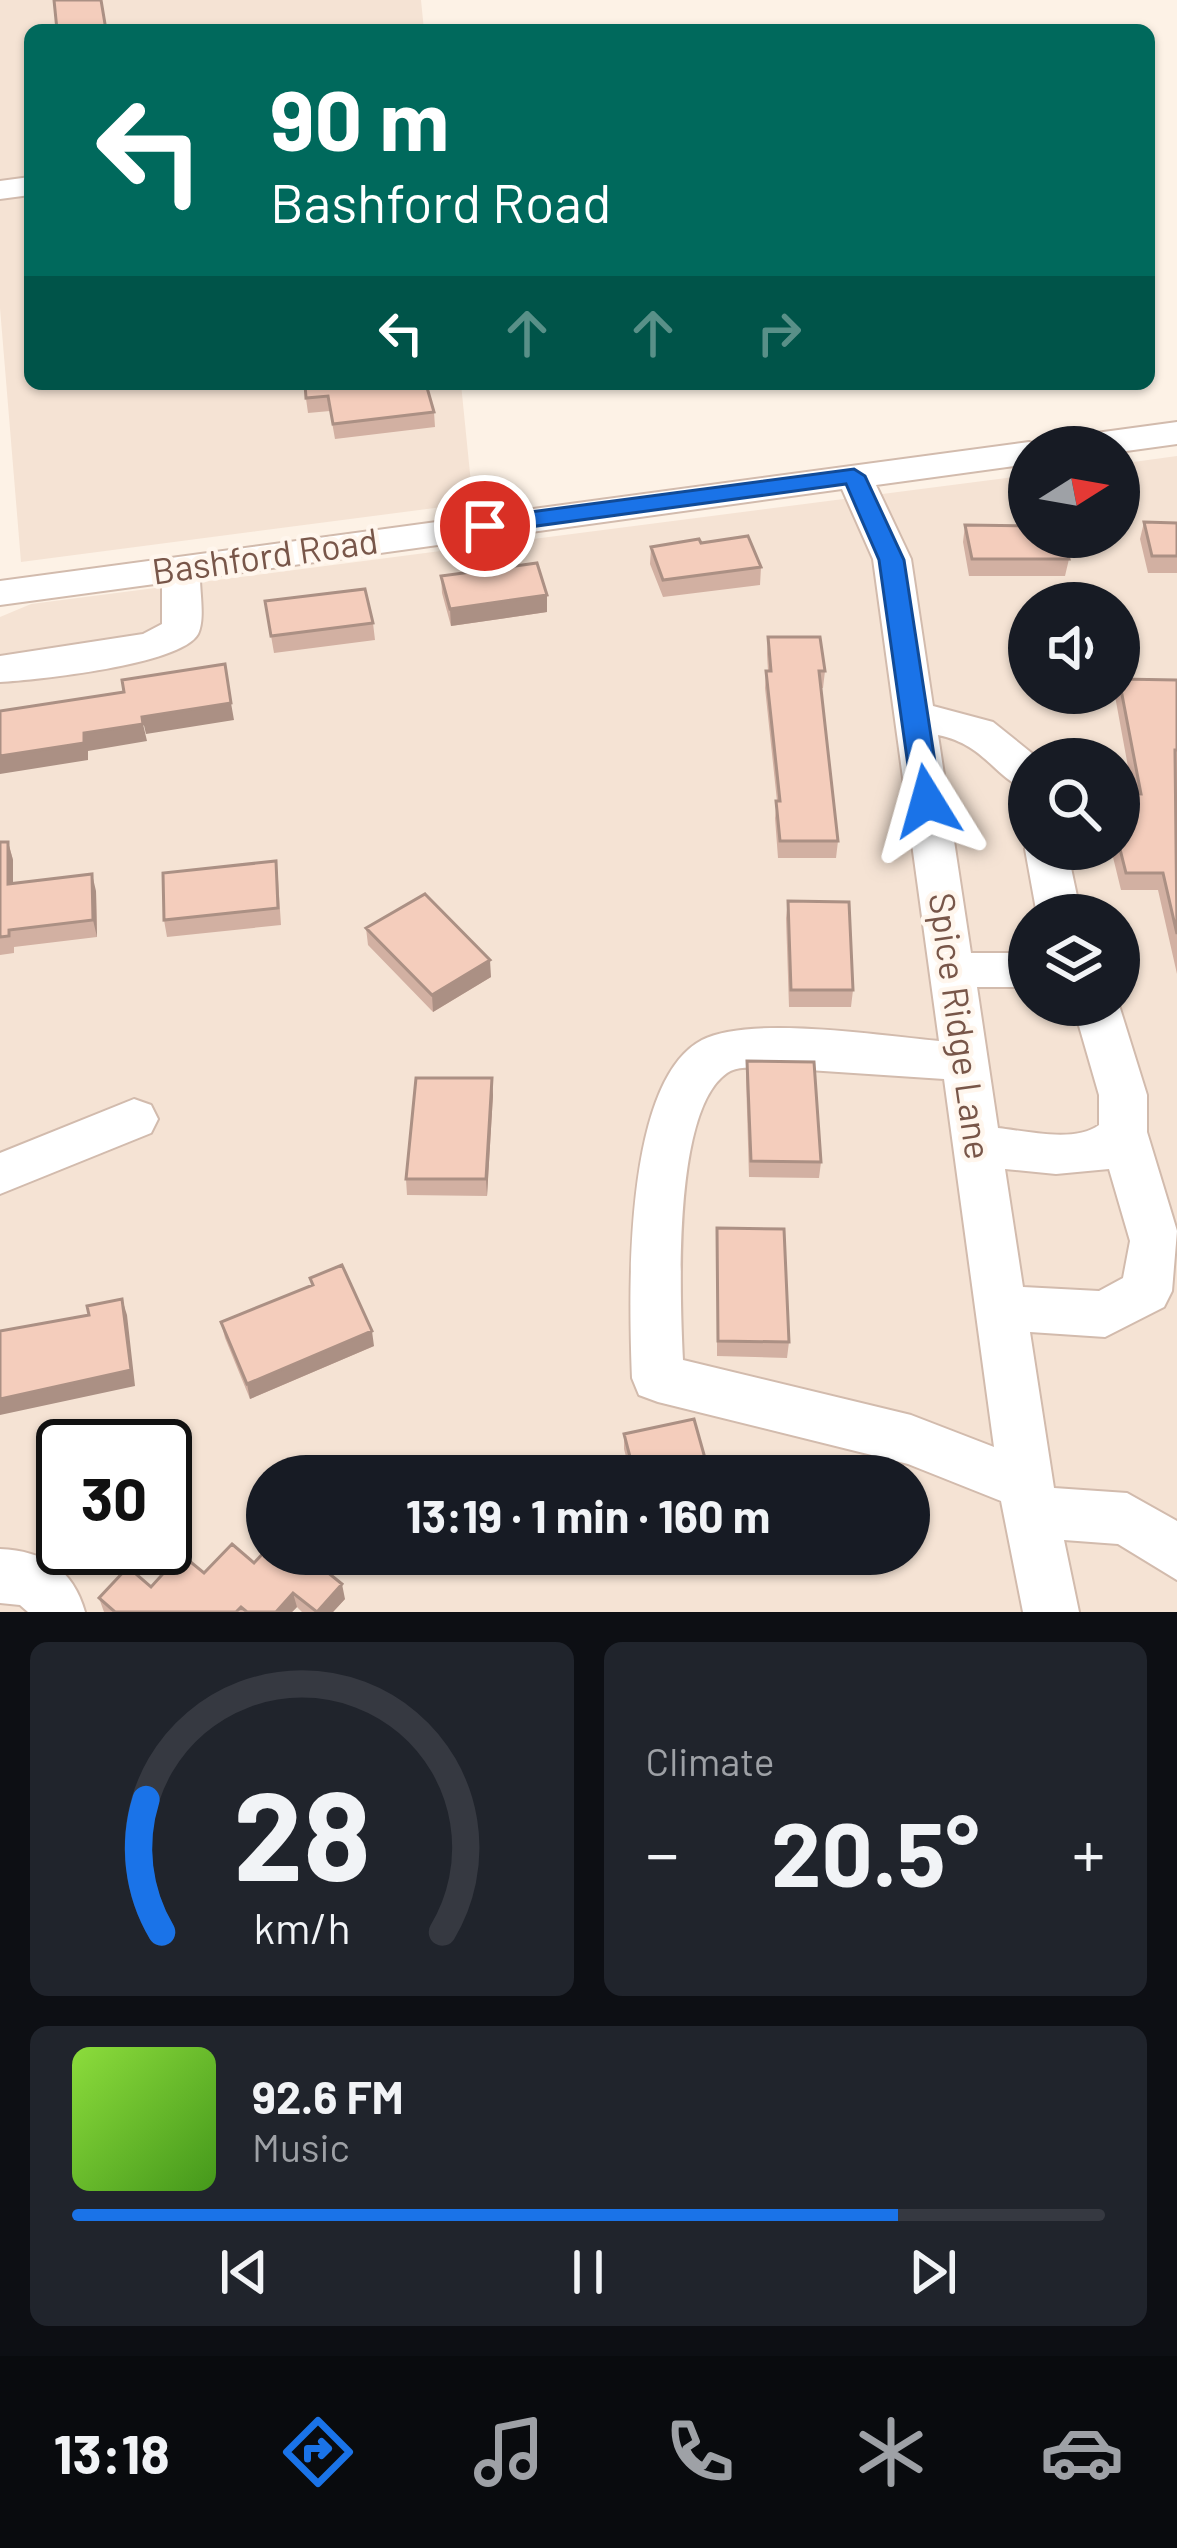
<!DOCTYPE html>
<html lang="en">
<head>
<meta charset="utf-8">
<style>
  :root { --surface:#171b24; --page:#20242c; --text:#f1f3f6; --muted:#9ea1a6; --line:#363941; --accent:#1a73e8 }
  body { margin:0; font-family:Barlow,sans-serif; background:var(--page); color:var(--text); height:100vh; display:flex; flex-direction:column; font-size:45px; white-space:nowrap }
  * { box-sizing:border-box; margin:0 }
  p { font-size:39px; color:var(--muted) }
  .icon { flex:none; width:66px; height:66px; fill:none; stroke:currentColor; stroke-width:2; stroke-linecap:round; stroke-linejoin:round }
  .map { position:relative; height:1612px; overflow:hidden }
  .details { display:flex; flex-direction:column; gap:30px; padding:30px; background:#0d0f14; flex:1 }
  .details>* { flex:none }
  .hud { position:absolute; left:24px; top:24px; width:1131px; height:366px; border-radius:18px; box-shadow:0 3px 9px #0004; background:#00695c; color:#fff; overflow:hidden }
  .needle { width:78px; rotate:79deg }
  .fabs { position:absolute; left:1008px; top:426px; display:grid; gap:24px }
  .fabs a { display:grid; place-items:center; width:132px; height:132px; border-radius:50%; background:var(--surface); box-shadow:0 3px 9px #0004; font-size:60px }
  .speed { position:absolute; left:36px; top:1419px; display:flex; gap:24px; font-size:60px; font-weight:700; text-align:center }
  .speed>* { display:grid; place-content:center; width:156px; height:156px; border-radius:50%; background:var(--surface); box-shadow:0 3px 9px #0004; line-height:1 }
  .speed .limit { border:6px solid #111; border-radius:18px; background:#fff; color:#111 }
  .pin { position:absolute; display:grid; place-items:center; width:102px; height:102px; color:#fff; margin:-51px; border:6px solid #fff; border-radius:50%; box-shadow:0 3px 12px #0007 }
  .me { position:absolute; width:132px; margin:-66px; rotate:352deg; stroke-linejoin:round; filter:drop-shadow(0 0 9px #0008) }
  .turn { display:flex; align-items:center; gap:42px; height:252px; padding:0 48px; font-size:54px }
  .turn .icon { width:156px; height:156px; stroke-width:2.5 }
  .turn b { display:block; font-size:84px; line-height:102px }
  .lanes { display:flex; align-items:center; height:114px; padding:0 48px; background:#0003; justify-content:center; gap:60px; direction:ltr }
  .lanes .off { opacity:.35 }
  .big { font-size:90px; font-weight:700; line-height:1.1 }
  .details .tile { flex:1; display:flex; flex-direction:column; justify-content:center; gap:18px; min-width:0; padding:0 42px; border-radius:18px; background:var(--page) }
  .details .dial { align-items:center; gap:0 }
  .dial svg { height:312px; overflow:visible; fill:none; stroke:var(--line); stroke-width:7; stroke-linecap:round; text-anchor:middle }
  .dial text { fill:var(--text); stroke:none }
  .song { display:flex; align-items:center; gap:36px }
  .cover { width:144px; height:144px; border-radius:18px; background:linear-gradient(135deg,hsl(90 70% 55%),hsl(100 70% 35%)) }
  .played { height:12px; border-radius:6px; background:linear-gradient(90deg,var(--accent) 80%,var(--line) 80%) }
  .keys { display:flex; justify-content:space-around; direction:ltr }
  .heat { display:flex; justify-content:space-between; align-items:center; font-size:66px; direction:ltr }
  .details .tiles { flex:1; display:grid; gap:30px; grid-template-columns:1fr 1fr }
  .tile:last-child { grid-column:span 2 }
  .trip { position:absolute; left:246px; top:1455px; width:684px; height:120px; border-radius:60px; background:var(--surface); box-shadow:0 3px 9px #0004; font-weight:700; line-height:120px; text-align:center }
  .tab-bar { display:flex; height:192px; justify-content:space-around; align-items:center; background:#090b0e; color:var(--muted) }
  .tab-bar .icon { width:84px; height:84px }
  .tab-bar .active { color:var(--accent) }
  .tab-bar b { font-size:54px; color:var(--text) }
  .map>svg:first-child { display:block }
  .residential { fill:#f5e3d4; fill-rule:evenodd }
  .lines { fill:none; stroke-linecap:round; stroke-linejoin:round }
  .minor-casing { stroke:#d2bbad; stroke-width:4 }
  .minor { fill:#fff; fill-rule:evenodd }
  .wall { fill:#d2b0a2 }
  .shaded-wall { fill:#ab9084 }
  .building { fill:#f4cdbc; stroke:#ab9084; stroke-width:3 }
  .route { fill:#1a73e8; stroke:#114b97; stroke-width:3 }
  .labels { text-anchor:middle; stroke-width:9; stroke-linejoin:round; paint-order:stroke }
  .street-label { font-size:36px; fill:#785649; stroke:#fff6ed }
</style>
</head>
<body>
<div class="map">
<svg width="1177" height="1612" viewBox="0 0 1177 1612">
  <rect width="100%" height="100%" fill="#fdf2e6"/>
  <!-- residential -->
  <path class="residential" d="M0,0H421L424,30H30V384H461L473,503L21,562L0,308Z
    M1177,456V1612H0V617L31,604L1029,475V537H1119V464ZM1029,603H1119V693H1029ZM1029,759H1119V849H1029ZM1029,915H1119V1005H1029ZM63,1446H165V1548H63ZM267,1476H909V1554H267Z"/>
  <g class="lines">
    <defs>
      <path id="minor" d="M30,177V195L0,199V181Z
        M1177,422V444L1119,452V447H1056L1062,439L1074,436Z
        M1029,442L1043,447H1029V464L876,485L911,559L933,706L993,722L1039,759H1029V790C995,780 987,745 938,735L971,953H1029V987H977L998,1128C1027,1131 1075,1143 1099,1125V1095L1073,1005H1119L1147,1095V1132L1177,1231L1172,1291L1164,1307L1105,1337L1030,1332L1054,1488L1127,1493L1177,1521V1580L1118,1544L1064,1540L1079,1612H1023L1001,1501L908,1464L658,1402L639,1395L632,1378C629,1299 622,1082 702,1040C750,1015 883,1036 939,1041L873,559L842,489L200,578C200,593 205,620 198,634C181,665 36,680 0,682V656L143,634L162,624V583L0,605V581ZM763,1067L944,1079L994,1447L911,1415L683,1360C680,1297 672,1111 727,1073C737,1066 752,1068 763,1067ZM1005,1169L1056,1174L1109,1169L1130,1241L1123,1278L1099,1291L1023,1287Z
        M1029,841V849H1067L1081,915H1037L1025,849Z
        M134,1099L151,1105L158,1119L151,1133L0,1194V1153Z
        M0,1549C44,1551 73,1569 85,1612H28L20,1605L0,1603Z"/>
    </defs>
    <!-- minor casing -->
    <use href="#minor" class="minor-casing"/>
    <!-- minor -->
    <use href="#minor" class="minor"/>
  </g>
  <!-- wall -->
  <path class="wall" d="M304,384L434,412L435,427L335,439L330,411L308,413Z
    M1000,384H1051L1003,390Z
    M1144,522L1177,523V573H1148L1140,539Z
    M965,525L1069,559L1065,576H969L963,542Z
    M701,543L761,567L760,585L663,597L650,564L651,547Z
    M441,576L547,612L451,626L442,593Z
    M265,601L373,623L375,640L274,653Z
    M768,637L825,671L823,688H821L838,841L836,858H778L775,818L777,801L765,688L766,671H768L767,654Z
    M1119,679L1177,680V974L1158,890H1121L1111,849H1119L1133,794L1115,696V693H1119Z
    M0,842H8L13,860V884L96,891L97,937L14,947V953L0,955Z
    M278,879L281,925L167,937L164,920Z
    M788,901L853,990L851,1007H789L786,918Z
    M366,928L491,977L433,1012L368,945Z
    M747,1061L821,1162L819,1178L749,1177L746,1078Z
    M493,1095L487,1196L407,1195L406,1179Z
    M717,1228L789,1342L787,1358L717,1356Z
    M310,1278L374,1346L250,1399L225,1338L221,1322L311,1285Z
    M624,1434L710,1476H631L624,1449Z
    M254,1563L345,1599L333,1612H302L297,1607L292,1612H104L99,1598Z"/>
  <!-- shaded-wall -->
  <path class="shaded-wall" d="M547,595V612L451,626L450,609Z
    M231,703L234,720L146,734L142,717Z
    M143,724L147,741L88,751V760L0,774V756L84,733Z
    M8,842L13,860V901L8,884Z
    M92,874L96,891L97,937L93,920Z
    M490,960L491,977L433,1012L432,995Z
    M492,1078L493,1095L487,1196L486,1179Z
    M122,1299L127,1315L135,1386L0,1415V1399Z
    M372,1331L374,1346L250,1399L247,1384Z
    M672,1554H727V1557L655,1572L656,1557Z
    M342,1584L345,1599L333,1612H317Z
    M293,1593L297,1607L292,1612H276Z"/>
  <!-- building -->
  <path class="building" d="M54,0H101L106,30H57Z
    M305,384H426L434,412L333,424L328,396L306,398Z
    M1144,522L1177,523V556H1152Z
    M965,525L1029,526V537H1063L1069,559H972Z
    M748,536L761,567L663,580L651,547L699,539L701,543Z
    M537,563L547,595L450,609L441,576Z
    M365,589L373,623L271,636L265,601Z
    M768,637H820L825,671H819L838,841H780L776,801H780L766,671H771Z
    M225,664L231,703L142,717L143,724L84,733V743L0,756V711L124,692L122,680Z
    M1119,679L1177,680V750H1175L1177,934L1163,873H1126L1119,845V793L1141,794Z
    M0,842H8V884L92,874L93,920L9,930V936L0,937Z
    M276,861L278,908L164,920L163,873Z
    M425,894L490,960L432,995L366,928Z
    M788,901L849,902L853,990H791Z
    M747,1061L814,1062L821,1162L751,1161Z
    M416,1078H492L486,1179H406Z
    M717,1228L784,1229L789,1342L718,1341Z
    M342,1265L372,1331L247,1384L221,1322L313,1285L310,1278Z
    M122,1299L131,1370L0,1399V1331L89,1315L87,1306Z
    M694,1419L710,1476H635L624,1434Z
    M232,1544L254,1563L267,1549V1554H305L342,1584L317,1612L293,1593L276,1612H247L241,1607L236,1612H115L99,1598L128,1567L151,1587L181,1554L204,1573Z"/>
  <!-- route -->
  <path class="route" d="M854,469L865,476L904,560L941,801L927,810L913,801L879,560L846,484L485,533L473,526L485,518Z"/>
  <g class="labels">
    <!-- street labels -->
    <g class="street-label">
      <text transform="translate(265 556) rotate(-8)" y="13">Bashford Road</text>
      <text transform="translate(960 1026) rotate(82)" y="13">Spice Ridge Lane</text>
    </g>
  </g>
</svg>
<div class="fabs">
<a><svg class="needle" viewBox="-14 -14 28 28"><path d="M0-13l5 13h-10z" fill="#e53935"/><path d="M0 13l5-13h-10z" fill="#9ea1a6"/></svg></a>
<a><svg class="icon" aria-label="sound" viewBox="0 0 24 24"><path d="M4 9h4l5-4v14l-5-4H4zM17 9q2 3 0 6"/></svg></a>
<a><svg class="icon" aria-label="search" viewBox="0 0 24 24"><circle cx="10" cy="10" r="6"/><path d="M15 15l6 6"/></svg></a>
<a><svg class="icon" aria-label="layers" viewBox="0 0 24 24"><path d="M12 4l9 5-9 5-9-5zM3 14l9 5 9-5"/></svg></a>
</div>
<div class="speed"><div class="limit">30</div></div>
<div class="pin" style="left:485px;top:526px;background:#d93025"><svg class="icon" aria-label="arrive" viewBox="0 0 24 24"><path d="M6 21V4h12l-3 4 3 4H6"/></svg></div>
<svg class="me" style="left:927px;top:801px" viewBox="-20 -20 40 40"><path d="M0-17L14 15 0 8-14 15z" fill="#1a73e8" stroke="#fff" stroke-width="4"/></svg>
<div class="trip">13:19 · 1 min · 160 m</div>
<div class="hud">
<div class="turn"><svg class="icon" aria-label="left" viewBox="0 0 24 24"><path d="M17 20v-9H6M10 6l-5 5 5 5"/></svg><div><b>90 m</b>Bashford Road</div></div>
<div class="lanes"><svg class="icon" aria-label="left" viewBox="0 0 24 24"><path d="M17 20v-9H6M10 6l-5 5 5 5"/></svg><svg class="icon off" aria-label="ahead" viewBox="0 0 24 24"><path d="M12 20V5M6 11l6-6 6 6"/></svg><svg class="icon off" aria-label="ahead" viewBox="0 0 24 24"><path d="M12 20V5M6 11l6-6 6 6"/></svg><svg class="icon off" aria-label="right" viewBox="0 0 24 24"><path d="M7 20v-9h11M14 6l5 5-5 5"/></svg></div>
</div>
</div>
<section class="details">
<div class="tiles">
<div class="tile dial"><svg viewBox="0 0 100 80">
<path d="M14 69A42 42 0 1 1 86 69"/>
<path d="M14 69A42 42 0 0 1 10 35" stroke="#1a73e8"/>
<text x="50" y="56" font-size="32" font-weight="700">28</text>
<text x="50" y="72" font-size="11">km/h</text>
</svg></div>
<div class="tile"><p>Climate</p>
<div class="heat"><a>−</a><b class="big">20.5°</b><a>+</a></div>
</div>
<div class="tile">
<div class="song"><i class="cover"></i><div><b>92.6 FM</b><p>Music</p></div></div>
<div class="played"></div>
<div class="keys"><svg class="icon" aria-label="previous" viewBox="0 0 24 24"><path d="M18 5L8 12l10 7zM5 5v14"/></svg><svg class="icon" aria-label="pause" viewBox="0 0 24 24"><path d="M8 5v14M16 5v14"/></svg><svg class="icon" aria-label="next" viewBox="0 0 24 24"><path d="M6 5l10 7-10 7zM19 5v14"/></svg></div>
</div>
</div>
</section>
<nav class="tab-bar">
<b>13:18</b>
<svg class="icon active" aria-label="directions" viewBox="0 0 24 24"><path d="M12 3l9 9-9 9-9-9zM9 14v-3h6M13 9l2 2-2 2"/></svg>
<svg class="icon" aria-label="music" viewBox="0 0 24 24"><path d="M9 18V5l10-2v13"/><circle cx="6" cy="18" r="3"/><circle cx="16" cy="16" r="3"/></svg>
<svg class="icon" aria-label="phone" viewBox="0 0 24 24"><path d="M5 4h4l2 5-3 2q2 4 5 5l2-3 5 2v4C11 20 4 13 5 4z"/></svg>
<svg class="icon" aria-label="climate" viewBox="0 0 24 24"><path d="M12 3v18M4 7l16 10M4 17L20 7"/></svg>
<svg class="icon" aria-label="car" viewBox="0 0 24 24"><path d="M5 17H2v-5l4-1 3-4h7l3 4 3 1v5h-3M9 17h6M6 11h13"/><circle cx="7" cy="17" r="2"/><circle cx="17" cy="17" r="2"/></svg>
</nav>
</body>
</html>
